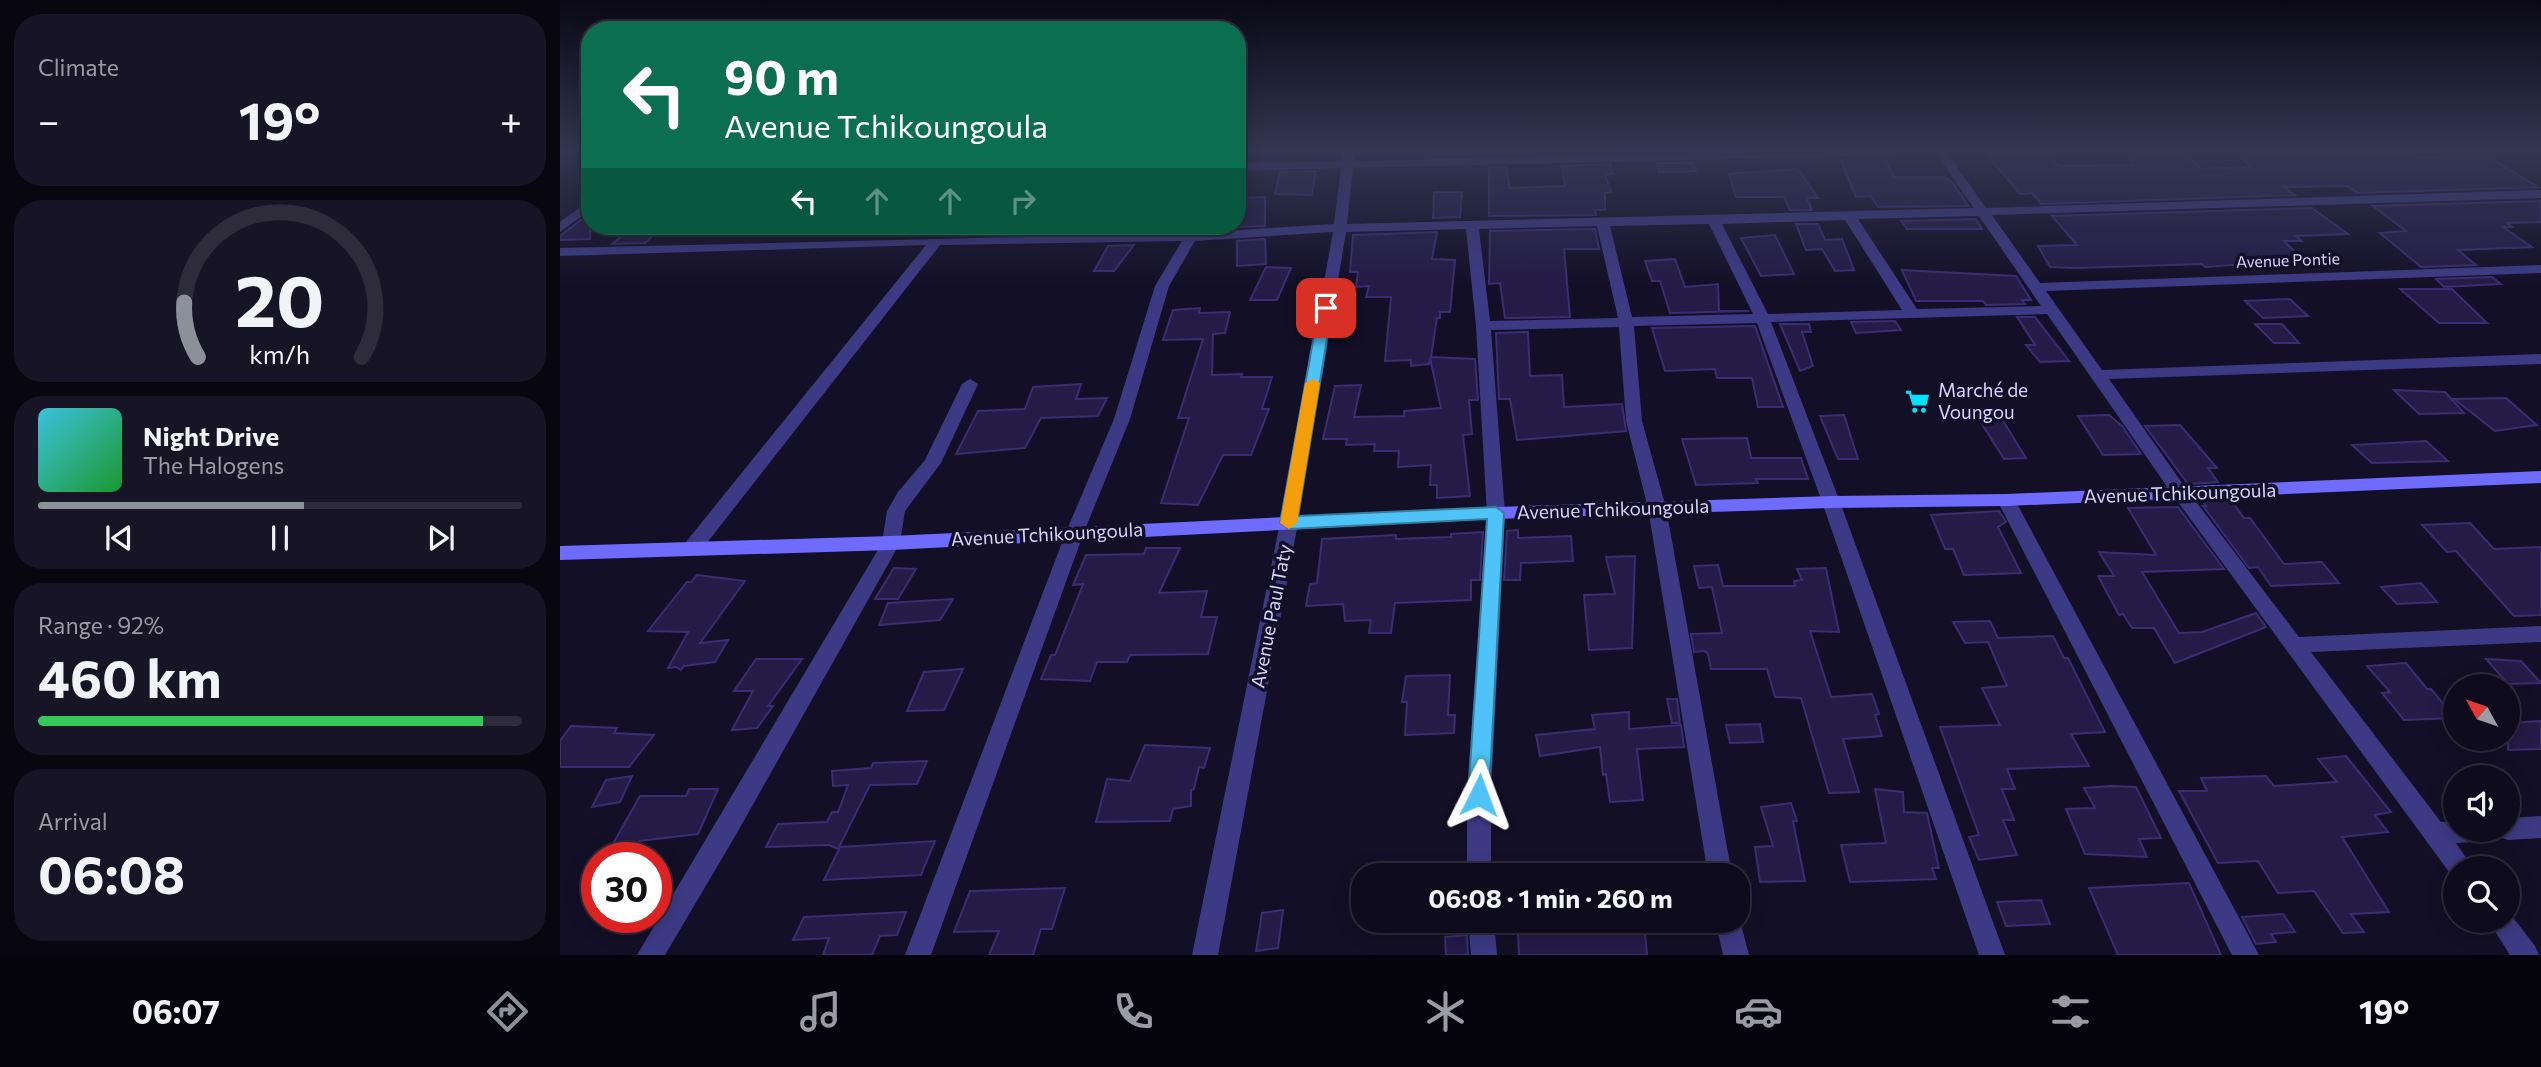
<!DOCTYPE html>
<html lang="en">
<head>
<meta charset="utf-8">
<style>
  :root { --surface:#0e0b1c; --page:#171425; --text:#f1f3f6; --muted:#9b9ba3; --line:#2e2b3b; --accent:#8c9099 }
  body { margin:0; font-family:Commissioner,sans-serif; background:var(--page); color:var(--text); height:100vh; display:flex; flex-direction:column; font-size:26px; white-space:nowrap }
  * { box-sizing:border-box; margin:0 }
  p { font-size:23px; color:var(--muted) }
  .icon { flex:none; width:38px; height:38px; fill:none; stroke:currentColor; stroke-width:2; stroke-linecap:round; stroke-linejoin:round }
  .map { position:relative; flex:1; overflow:hidden }
  .sheet { display:flex; flex-direction:column; gap:14px; padding:14px; background:#08060f; width:560px }
  .sheet>* { flex:none }
  .top-card { position:absolute; left:21px; top:21px; width:665px; height:214px; border-radius:28px; box-shadow:0 4px 18px #0003,0 0 0 2px var(--line); background:#0b6e4f; color:#fff; overflow:hidden }
  .needle { width:46px; rotate:310deg }
  .buttons { position:absolute; left:1883px; top:674px; display:grid; gap:14px }
  .buttons a { display:grid; place-items:center; width:77px; height:77px; border-radius:50%; background:var(--surface); box-shadow:0 4px 18px #0003,0 0 0 2px var(--line); font-size:35px }
  .speed { position:absolute; left:21px; top:842px; display:flex; gap:14px; font-size:35px; font-weight:700; text-align:center }
  .speed>* { display:grid; place-content:center; width:91px; height:91px; border-radius:50%; background:var(--surface); box-shadow:0 4px 18px #0003,0 0 0 2px var(--line); line-height:1 }
  .speed .limit { border:10px solid #d22; background:#fff; color:#111 }
  .pin { position:absolute; display:grid; place-items:center; width:60px; height:60px; color:#fff; margin:-30px; border-radius:14px; box-shadow:0 4px 10px #0006 }
  .me { position:absolute; width:77px; margin:-38px; rotate:3deg; stroke-linejoin:round; filter:drop-shadow(0 0 5px #0008) }
  .turn { display:flex; align-items:center; gap:24px; height:147px; padding:0 28px; font-size:32px }
  .turn .icon { width:91px; height:91px; stroke-width:2.5 }
  .turn b { display:block; font-size:49px; line-height:60px }
  .lanes { display:flex; align-items:center; height:66px; padding:0 28px; background:#0003; justify-content:center; gap:35px; direction:ltr }
  .lanes .off { opacity:.35 }
  .big { font-size:52px; font-weight:700; line-height:1.1 }
  .sheet .widget { flex:1; display:flex; flex-direction:column; justify-content:center; gap:10px; min-width:0; padding:0 24px; border-radius:28px; background:var(--page) }
  .sheet .dial { align-items:center; gap:0 }
  .dial svg { height:182px; overflow:visible; fill:none; stroke:var(--line); stroke-width:7; stroke-linecap:round; text-anchor:middle }
  .dial text { fill:var(--text); stroke:none }
  .song { display:flex; align-items:center; gap:21px }
  .cover { width:84px; height:84px; border-radius:10px; background:linear-gradient(135deg,hsl(190 70% 55%),hsl(130 70% 35%)) }
  .played { height:7px; border-radius:4px; background:linear-gradient(90deg,var(--accent) 55%,var(--line) 55%) }
  .keys { display:flex; justify-content:space-around; direction:ltr }
  .heat { display:flex; justify-content:space-between; align-items:center; font-size:38px; direction:ltr }
  .charge { height:10px; border-radius:5px; background:linear-gradient(90deg,#34c759 92%,var(--line) 0) }
  .trip { position:absolute; left:791px; top:863px; width:399px; height:70px; border-radius:28px; background:var(--surface); box-shadow:0 4px 18px #0003,0 0 0 2px var(--line); font-weight:700; line-height:70px; text-align:center }
  .menu { display:flex; height:112px; justify-content:space-around; align-items:center; background:#06040b; color:var(--muted) }
  .menu .icon { width:49px; height:49px }
  .menu .selected { color:var(--accent) }
  .menu b { font-size:32px; color:var(--text) }
  main { display:flex; flex:1; min-height:0 }
  .map>svg:first-child { display:block }
  .building { fill:#241b47; stroke:#3b2d73; stroke-width:2 }
  .lines { fill:none; stroke-linecap:round; stroke-linejoin:round }
  .street { fill:#3d3a85; fill-rule:evenodd }
  .secondary { fill:#6f6bff; fill-rule:evenodd }
  .route { fill:#4fc3f7; stroke:#337fa1; stroke-width:2 }
  .slow { fill:#f59e0b }
  .labels { text-anchor:middle; stroke-width:7; stroke-linejoin:round; paint-order:stroke }
  .far-street-label { font-size:16px; fill:#d9d4ff; stroke:#130f26 }
  .poi-label { font-size:19px; fill:#d9d4ff; stroke:#130f26; text-anchor:start }
  .street-label { font-size:19px; fill:#d9d4ff; stroke:#130f26 }
</style>
</head>
<body>
<main>
<section class="sheet">
<div class="widget"><p>Climate</p>
<div class="heat"><a>−</a><b class="big">19°</b><a>+</a></div>
</div>
<div class="widget dial"><svg viewBox="0 0 100 80">
<path d="M14 69A42 42 0 1 1 86 69"/>
<path d="M14 69A42 42 0 0 1 8 45" stroke="#8c9099"/>
<text x="50" y="56" font-size="32" font-weight="700">20</text>
<text x="50" y="72" font-size="11">km/h</text>
</svg></div>
<div class="widget">
<div class="song"><i class="cover"></i><div><b>Night Drive</b><p>The Halogens</p></div></div>
<div class="played"></div>
<div class="keys"><svg class="icon" aria-label="previous" viewBox="0 0 24 24"><path d="M18 5L8 12l10 7zM5 5v14"/></svg><svg class="icon" aria-label="pause" viewBox="0 0 24 24"><path d="M8 5v14M16 5v14"/></svg><svg class="icon" aria-label="next" viewBox="0 0 24 24"><path d="M6 5l10 7-10 7zM19 5v14"/></svg></div>
</div>
<div class="widget"><p>Range · 92%</p><b class="big">460 km</b><div class="charge"></div></div>
<div class="widget"><p>Arrival</p><b class="big">06:08</b></div>
</section>
<div class="map">
<svg width="1981" height="955" viewBox="0 0 1981 955">
  <rect width="100%" height="100%" fill="#130f26"/>
  <!-- building -->
  <path class="building" d="M1674,151H1846L1855,157L1930,158L1978,187L1797,193L1788,186L1724,187L1735,195L1481,204L1472,193L1460,194L1429,157L1485,153L1499,166L1574,165L1567,157L1622,152L1642,169L1691,167Z
    M1324,158L1334,177H1384L1393,183L1408,206L1318,207L1311,196L1296,197L1280,159Z
    M1097,163H1133L1136,171L1099,172Z
    M1050,164L1053,174L1045,175L1051,192L1045,193V210H1035L1036,215L929,216V167H946L950,188L1005,186L1002,166Z
    M1238,169L1258,198H1247L1252,210H1230L1224,197H1176L1169,174Z
    M756,171L752,195L715,194L720,172Z
    M874,192H902L900,217L873,218Z
    M705,197V226L677,227V198Z
    M1981,201V222L1947,223L1952,227H1943L1972,247L1898,250L1916,265L1861,267L1820,233L1846,231L1813,206Z
    M1752,208L1788,234L1736,236L1742,241H1724L1743,260L1645,267L1642,264L1516,268L1490,267L1478,246L1517,245L1492,216Z
    M30,213V239L0,240V236Z
    M1416,219L1422,229H1347L1341,221Z
    M1236,224H1258L1265,240L1282,239L1294,270L1275,271L1262,249L1246,250Z
    M1035,229L1039,249H1004L1010,317L945,318L940,283L929,284L930,231Z
    M68,231L97,232L85,243L52,244Z
    M877,232L872,259L895,260L890,312H880V318H877L871,357L915,359L918,400H909L912,434L903,435L910,496L877,498V485H870L871,465L838,467L839,451H814L815,444L786,445L787,439H763L775,386L801,385L794,417L844,416V411L881,408L870,358L869,364L851,366V360L825,361L831,297H806L809,286L796,287L798,272H790L793,235Z
    M1215,235L1234,274L1201,276L1181,238Z
    M705,239L706,264L677,266V241Z
    M574,245L554,271H534L548,246Z
    M1115,259L1125,287L1158,284L1159,311H1189L1110,313L1100,281H1092L1085,261Z
    M706,267L731,268L717,300H690Z
    M1342,270L1456,276L1471,300H1462L1465,304L1426,305L1423,301H1356Z
    M1932,277L1941,284L1884,287L1876,279Z
    M1840,289H1892L1927,323H1879Z
    M1730,299L1748,316L1703,318L1685,301Z
    M640,308L639,313L670,312L665,333L653,334L652,375L682,374L681,377H712L702,409H709L691,455H663L638,505L601,503L629,418H618L643,339L603,340L613,310Z
    M1457,317H1475L1509,361L1480,362L1466,345H1475Z
    M1335,321L1341,330L1296,333L1291,322Z
    M1220,324H1249L1251,332H1242L1253,366L1240,371Z
    M1695,324H1722L1739,343H1714Z
    M1195,326L1223,407H1198L1192,378H1157L1155,369L1105,371L1092,328Z
    M968,332L970,376L1002,375L1004,407L1062,404L1066,431L957,440L950,399H939L936,333Z
    M521,384L516,399L547,398L538,416L481,418L465,448L396,454L418,411L465,409L473,387Z
    M1834,390L1885,392L1904,413L1859,414Z
    M1946,398L1977,425L1935,431L1894,399Z
    M1437,411L1466,458L1444,459L1415,413Z
    M1284,415L1298,459H1278L1260,416Z
    M1549,415L1562,426L1581,454L1543,455L1518,416Z
    M1620,425L1657,468H1648L1658,482L1628,484L1585,426Z
    M1187,438L1191,458H1241L1248,479H1196L1198,483L1136,485L1122,439Z
    M1866,441L1888,461L1812,463L1792,445Z
    M1670,499L1684,518H1690L1724,564L1762,562L1779,583L1711,586L1698,567L1689,568L1643,506H1646L1642,500Z
    M1618,507L1664,569L1582,572L1619,633L1642,632L1696,613L1706,627L1615,663L1594,628H1572L1563,614L1559,615L1538,576H1554L1539,552L1596,555L1568,508Z
    M1439,511L1446,522L1438,527L1461,573L1404,575L1393,549H1385L1371,515Z
    M1910,523L1934,549L1981,547V615L1954,616L1896,551L1887,552L1862,525Z
    M958,530V538L1011,536L1013,561L961,563L960,580H944L947,531Z
    M923,532L920,580H911V600L835,603L831,633H809L811,620L785,621L783,604L746,606L750,584L757,583L762,539L836,535V539L891,537V534Z
    M586,548H620L599,593L647,591L641,617H657L648,654L570,655L567,662H537L530,681L481,679L491,655H495L523,584L513,585L526,555L584,554Z
    M1075,556L1072,648L1029,650L1024,595L1055,594L1046,557Z
    M1158,565L1163,586H1235L1234,581L1242,580L1237,569L1266,568L1279,632L1250,631L1271,697L1312,694L1319,714L1315,715L1322,736L1283,739L1299,792L1269,793L1241,698L1215,697L1207,669H1151L1148,654L1145,651L1134,652L1131,634L1162,633L1152,587L1139,588L1134,566Z
    M334,568L356,569L338,599H315Z
    M137,575L185,581L140,643L168,640L155,662L124,666L121,670L116,667L108,668L128,632L88,631L127,582H131Z
    M1861,583L1877,602L1837,604L1821,587Z
    M393,599L380,620L319,625L328,603Z
    M1430,621L1438,638L1493,636L1504,658H1508L1545,732L1511,734L1529,766L1447,769L1455,789H1442L1454,820H1443L1457,855L1419,860L1409,837L1419,835L1380,727L1440,725L1422,688L1447,686L1428,642L1405,643L1393,622Z
    M196,659H242L208,706H213L197,728L172,730L193,691H174Z
    M1926,659L1961,661L1981,683L1948,684Z
    M1846,663L1867,689H1871L1895,718L1844,720L1822,693L1830,692L1807,666Z
    M403,669L384,710L347,711L364,672Z
    M890,675L888,715H895L894,733L845,735L847,702H842L846,676Z
    M1107,699H1117L1120,723H1112Z
    M1069,712V729L1121,725L1124,747L1077,749L1083,800L1050,802L1046,774L1043,775L1040,747L980,756L976,735L1035,729L1032,715Z
    M1981,721V749L1948,750V723Z
    M1200,724L1203,742L1170,743L1166,725Z
    M11,726L57,728L54,733L94,735L69,767H0V741Z
    M585,745L650,748L644,768L639,767L634,789L631,790V806L613,809L610,821L536,822L547,779L570,781Z
    M1786,756L1831,812L1815,815L1828,832L1782,837L1829,912L1791,914L1804,932L1783,933L1754,891L1718,893L1698,861L1658,863L1619,791H1647L1641,778L1706,776L1714,786L1777,782L1758,759Z
    M367,761L357,784L310,785L278,849L269,845L206,847L218,824L267,822L272,812H278L288,785L273,786L272,771L311,768L313,763Z
    M72,776L60,802L32,807L46,780Z
    M1551,786L1576,787L1601,838L1579,839L1587,857L1525,854L1506,809L1535,808L1524,788Z
    M129,789H158L138,834L79,841L77,846L50,849L80,796H126Z
    M1315,789L1343,792L1344,812L1367,813L1379,868H1372L1376,879L1290,882L1281,845L1326,843Z
    M1231,803L1237,821H1233L1245,881L1200,882L1195,847L1213,846L1201,807Z
    M375,841L361,875L264,880L280,847Z
    M1629,883L1661,955H1558L1529,888Z
    M505,888L492,929H481L473,955H429L439,931L394,932L410,891Z
    M1481,900L1490,924L1446,926L1437,902Z
    M723,910L718,948L696,951L702,913Z
    M346,912L337,935L320,936L312,955H263L269,938L233,940L244,917Z
    M1723,914L1735,932L1711,934L1716,942L1696,944L1682,917Z
    M1030,927V933H1085L1087,955H959L958,934Z
    M907,935L908,955H886L885,937Z"/>
  <g class="lines">
    <!-- street -->
    <path class="street" d="M783,151H795L794,161L1196,151H1343L1337,155L793,168L787,224L1414,208L1374,151H1386L1426,208L1981,190V198L1432,215L1480,283L1981,265V273L1486,291L1542,370L1981,354V364L1549,379L1627,490L1739,637L1981,626V642L1751,652L1881,822L1895,821V830H1948V818L1981,816V838L1948,840L1940,837L1931,841L1896,843L1913,868H1895V877L1892,876L1615,498L1487,314L1211,322L1280,502L1445,955H1419L1262,502L1197,323L1074,326L1082,421L1106,508L1172,875H1148L1088,508L1066,421L1059,327L931,330L945,513L931,795V875H907V795L927,513L916,326L906,229L786,232L738,523L658,955H632L720,523L773,232L635,241L609,286L570,419L524,532L371,955H345L506,532L554,419L595,286L622,241L380,245L139,553H125L123,548L125,543L366,245L0,256V248L631,233L774,224L781,168L677,171V163L782,161ZM1419,216L1481,306L1357,309L1298,219ZM1285,220L1342,310L1208,314L1162,224ZM1149,224L1193,314L1072,317L1050,226ZM1037,226L1058,318L930,321L919,229Z
      M30,200V210L0,232V222Z
      M410,379L418,384L381,463L345,511L340,543L177,833L105,955H77L322,543L327,511L338,492L365,460L402,384Z
      M1446,494L1455,500L1699,955H1672L1437,500Z
      M1948,911L1975,946L1979,955H1950L1928,920H1948Z
      M1178,913L1189,955H1163L1155,920H1178Z
      M908,920H934L937,955H911Z"/>
    <!-- secondary -->
    <path class="secondary" d="M1981,471V483L1446,506L1271,508L936,519L331,550L0,560V546L331,536L936,507L1271,496L1446,494Z"/>
  </g>
  <!-- sky -->
  <linearGradient id="sky" x2="0" y2="1"><stop stop-color="#0a0815"/><stop offset="0.53" stop-color="#333752"/><stop offset="1" stop-color="#333752" stop-opacity="0"/></linearGradient>
  <rect width="1981" height="285" fill="url(#sky)"/>
  <!-- route -->
  <path class="route" d="M766,304L772,308L738,516L936,507L944,513L929,795L926,801L919,804L911,801L908,795L927,519L729,529L720,523L759,308Z"/>
  <!-- slow -->
  <path class="slow" d="M753,379L760,383L737,523L729,529L720,523L745,383Z"/>
  <!-- icons -->
  <defs>
    <symbol id="supermarket-bare" viewBox="-9 -9 18 18"><path d="M-6-5.5h2.5l.6 2H6L4.5 2H-2.5L-4.4-4H-6ZM-1.5 3.2a1.3 1.3 0 1 0 .1 0ZM3 3.2a1.3 1.3 0 1 0 .1 0Z" fill="#00e5ff" stroke="#130f26" stroke-width="2.5" paint-order="stroke"/></symbol>
  </defs>
  <g fill-rule="evenodd">
    <use href="#supermarket-bare" x="1340" y="384" width="35" height="35"/>
  </g>
  <g class="labels">
    <!-- far-street labels -->
    <g class="far-street-label">
      <text transform="translate(1728 260) rotate(-2)" y="6">Avenue Pontie</text>
    </g>
    <!-- poi labels -->
    <g class="poi-label">
      <text x="1378" y="397">Marché de<tspan x="1378" dy="22">Voungou</tspan></text>
    </g>
    <!-- street labels -->
    <g class="street-label">
      <text transform="translate(1620 493) rotate(-2)" y="7">Avenue Tchikoungoula</text>
      <text transform="translate(1053 509) rotate(-2)" y="7">Avenue Tchikoungoula</text>
      <text transform="translate(487 534) rotate(-3)" y="7">Avenue Tchikoungoula</text>
      <text transform="translate(711 616) rotate(-79)" y="7">Avenue Paul Taty</text>
    </g>
  </g>
</svg>
<div class="buttons">
<a><svg class="needle" viewBox="-14 -14 28 28"><path d="M0-13l5 13h-10z" fill="#e53935"/><path d="M0 13l5-13h-10z" fill="#9b9ba3"/></svg></a>
<a><svg class="icon" aria-label="sound" viewBox="0 0 24 24"><path d="M4 9h4l5-4v14l-5-4H4zM17 9q2 3 0 6"/></svg></a>
<a><svg class="icon" aria-label="search" viewBox="0 0 24 24"><circle cx="10" cy="10" r="6"/><path d="M15 15l6 6"/></svg></a>
</div>
<div class="speed"><div class="limit">30</div></div>
<div class="pin" style="left:766px;top:308px;background:#d93025"><svg class="icon" aria-label="arrive" viewBox="0 0 24 24"><path d="M6 21V4h12l-3 4 3 4H6"/></svg></div>
<svg class="me" style="left:919px;top:795px" viewBox="-20 -20 40 40"><path d="M0-17L14 15 0 8-14 15z" fill="#4fc3f7" stroke="#fff" stroke-width="4"/></svg>
<div class="trip">06:08 · 1 min · 260 m</div>
<div class="top-card">
<div class="turn"><svg class="icon" aria-label="left" viewBox="0 0 24 24"><path d="M17 20v-9H6M10 6l-5 5 5 5"/></svg><div><b>90 m</b>Avenue Tchikoungoula</div></div>
<div class="lanes"><svg class="icon" aria-label="left" viewBox="0 0 24 24"><path d="M17 20v-9H6M10 6l-5 5 5 5"/></svg><svg class="icon off" aria-label="ahead" viewBox="0 0 24 24"><path d="M12 20V5M6 11l6-6 6 6"/></svg><svg class="icon off" aria-label="ahead" viewBox="0 0 24 24"><path d="M12 20V5M6 11l6-6 6 6"/></svg><svg class="icon off" aria-label="right" viewBox="0 0 24 24"><path d="M7 20v-9h11M14 6l5 5-5 5"/></svg></div>
</div>
</div>
</main>
<nav class="menu">
<b>06:07</b>
<svg class="icon selected" aria-label="directions" viewBox="0 0 24 24"><path d="M12 3l9 9-9 9-9-9zM9 14v-3h6M13 9l2 2-2 2"/></svg>
<svg class="icon" aria-label="music" viewBox="0 0 24 24"><path d="M9 18V5l10-2v13"/><circle cx="6" cy="18" r="3"/><circle cx="16" cy="16" r="3"/></svg>
<svg class="icon" aria-label="phone" viewBox="0 0 24 24"><path d="M5 4h4l2 5-3 2q2 4 5 5l2-3 5 2v4C11 20 4 13 5 4z"/></svg>
<svg class="icon" aria-label="climate" viewBox="0 0 24 24"><path d="M12 3v18M4 7l16 10M4 17L20 7"/></svg>
<svg class="icon" aria-label="car" viewBox="0 0 24 24"><path d="M5 17H2v-5l4-1 3-4h7l3 4 3 1v5h-3M9 17h6M6 11h13"/><circle cx="7" cy="17" r="2"/><circle cx="17" cy="17" r="2"/></svg>
<svg class="icon" aria-label="filters" viewBox="0 0 24 24"><path d="M4 7h16M4 17h16"/><circle cx="9" cy="7" r="2"/><circle cx="15" cy="17" r="2"/></svg>
<b>19°</b>
</nav>
</body>
</html>
